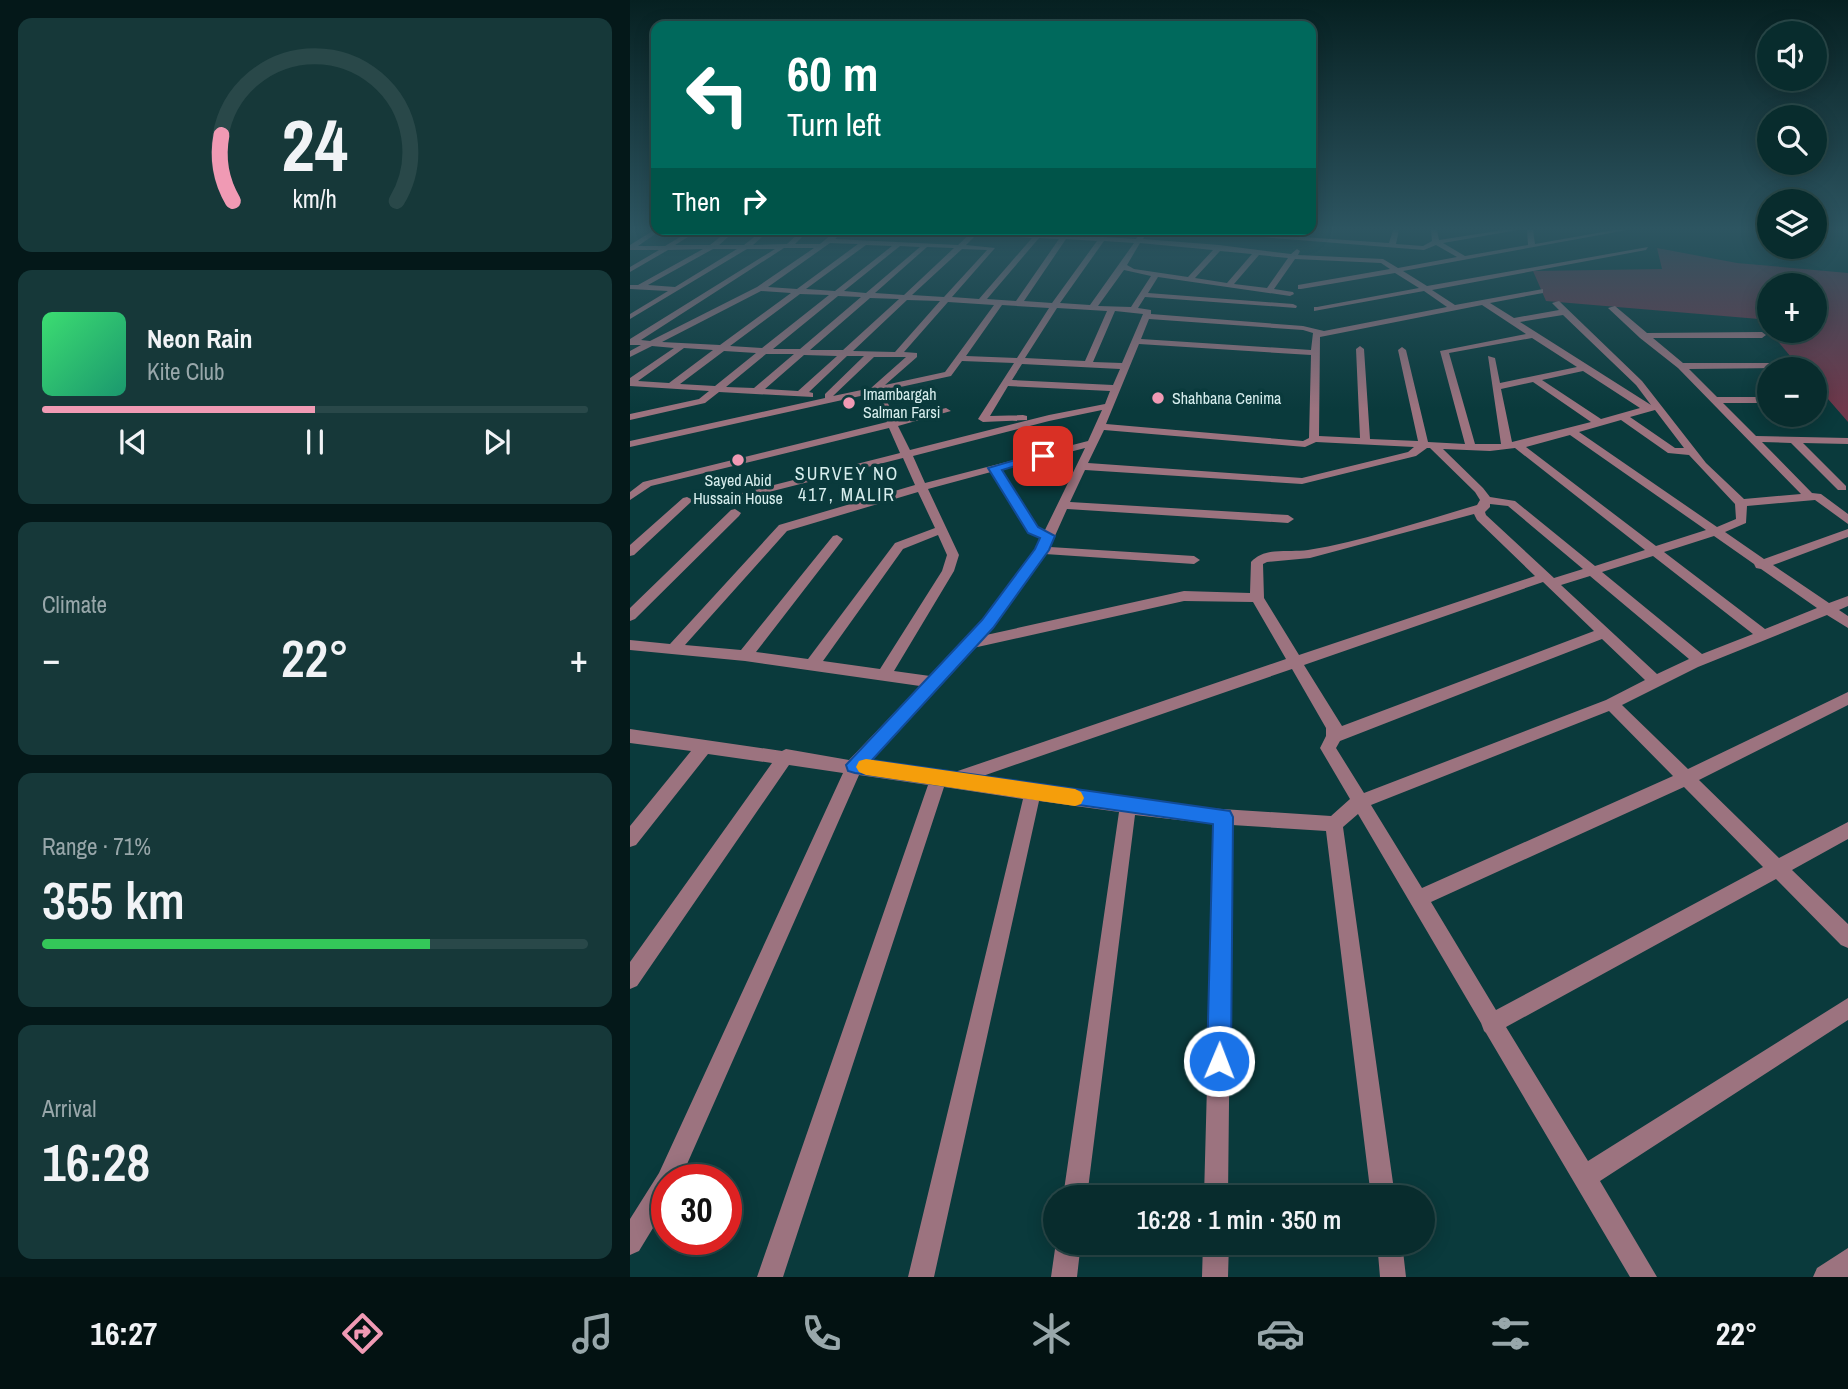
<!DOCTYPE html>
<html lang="en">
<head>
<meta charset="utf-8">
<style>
  :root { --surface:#082c2d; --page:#163839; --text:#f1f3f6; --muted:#98a7aa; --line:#294849; --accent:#f09ab4 }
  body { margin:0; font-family:"Archivo Narrow",sans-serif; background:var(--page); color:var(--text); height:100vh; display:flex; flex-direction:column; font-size:26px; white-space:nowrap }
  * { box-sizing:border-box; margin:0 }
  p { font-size:23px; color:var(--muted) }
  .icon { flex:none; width:38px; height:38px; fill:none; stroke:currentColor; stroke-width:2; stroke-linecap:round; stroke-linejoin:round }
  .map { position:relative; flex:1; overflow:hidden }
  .details { display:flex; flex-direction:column; gap:18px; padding:18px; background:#041819; width:630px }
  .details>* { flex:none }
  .guide { position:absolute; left:21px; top:21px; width:665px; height:214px; border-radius:14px; box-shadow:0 4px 18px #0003,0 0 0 2px var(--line); background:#00695c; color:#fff; overflow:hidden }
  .controls { position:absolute; left:1127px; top:21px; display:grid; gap:14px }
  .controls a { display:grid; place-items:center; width:70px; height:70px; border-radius:50%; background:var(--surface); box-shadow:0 4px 18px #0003,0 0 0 2px var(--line); font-size:35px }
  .speed { position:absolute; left:21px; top:1164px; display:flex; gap:14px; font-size:35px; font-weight:700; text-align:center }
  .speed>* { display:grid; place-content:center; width:91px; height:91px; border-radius:50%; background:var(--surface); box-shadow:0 4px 18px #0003,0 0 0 2px var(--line); line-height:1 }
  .speed .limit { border:10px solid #d22; background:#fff; color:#111 }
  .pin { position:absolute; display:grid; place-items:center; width:60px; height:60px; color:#fff; margin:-30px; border-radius:14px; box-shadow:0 4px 10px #0006 }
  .me { position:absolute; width:77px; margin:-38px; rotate:1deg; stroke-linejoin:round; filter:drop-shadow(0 0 5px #0008) }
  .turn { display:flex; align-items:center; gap:24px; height:147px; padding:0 21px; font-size:32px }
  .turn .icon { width:91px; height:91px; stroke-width:2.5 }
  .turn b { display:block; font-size:49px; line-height:60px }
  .then { display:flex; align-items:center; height:66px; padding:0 21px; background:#0003; gap:14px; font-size:26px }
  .big { font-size:52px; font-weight:600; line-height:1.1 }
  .details .card { flex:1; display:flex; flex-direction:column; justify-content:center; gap:10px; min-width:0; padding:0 24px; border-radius:14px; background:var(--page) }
  .details .dial { align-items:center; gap:0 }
  .dial svg { height:182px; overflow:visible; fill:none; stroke:var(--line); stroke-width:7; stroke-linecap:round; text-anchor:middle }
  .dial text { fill:var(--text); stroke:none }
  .song { display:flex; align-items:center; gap:21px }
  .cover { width:84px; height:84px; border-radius:10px; background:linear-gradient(135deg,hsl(140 70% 55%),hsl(160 70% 35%)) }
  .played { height:7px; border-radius:4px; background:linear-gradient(90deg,var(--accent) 50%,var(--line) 50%) }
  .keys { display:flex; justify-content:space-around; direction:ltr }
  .heat { display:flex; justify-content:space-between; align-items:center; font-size:38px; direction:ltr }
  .charge { height:10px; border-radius:5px; background:linear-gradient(90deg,#34c759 71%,var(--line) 0) }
  .trip { position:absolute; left:413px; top:1185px; width:392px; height:70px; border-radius:35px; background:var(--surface); box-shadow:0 4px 18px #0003,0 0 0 2px var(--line); font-weight:600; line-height:70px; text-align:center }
  .dock { display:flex; height:112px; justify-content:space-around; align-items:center; background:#031212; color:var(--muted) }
  .dock .icon { width:49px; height:49px }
  .dock .active { color:var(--accent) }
  .dock b { font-size:32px; color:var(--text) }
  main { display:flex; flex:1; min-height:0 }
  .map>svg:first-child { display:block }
  .green { fill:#70384b; fill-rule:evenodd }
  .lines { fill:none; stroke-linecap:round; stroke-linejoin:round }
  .street { fill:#9c737f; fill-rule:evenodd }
  .route { fill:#1a73e8; stroke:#114b97; stroke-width:2 }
  .slow { fill:#f59e0b }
  .poi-dot { fill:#f09ab4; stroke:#0a3a3c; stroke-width:2.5 }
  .labels { text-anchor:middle; stroke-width:7; stroke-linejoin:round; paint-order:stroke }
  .far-poi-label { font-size:16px; fill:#d7eeee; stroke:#0a3a3c; text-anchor:start }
  .far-neighbourhood-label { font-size:18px; letter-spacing:2px; fill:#d7eeee; stroke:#0a3a3c }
</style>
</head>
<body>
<main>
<section class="details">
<div class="card dial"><svg viewBox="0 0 100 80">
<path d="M14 69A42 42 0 1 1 86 69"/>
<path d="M14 69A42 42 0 0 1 9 40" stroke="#f09ab4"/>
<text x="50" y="56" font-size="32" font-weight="700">24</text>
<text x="50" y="72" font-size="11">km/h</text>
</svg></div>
<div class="card">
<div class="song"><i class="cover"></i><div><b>Neon Rain</b><p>Kite Club</p></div></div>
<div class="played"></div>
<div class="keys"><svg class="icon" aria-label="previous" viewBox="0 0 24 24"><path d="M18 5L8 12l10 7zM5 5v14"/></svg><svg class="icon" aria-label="pause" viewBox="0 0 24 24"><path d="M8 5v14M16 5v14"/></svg><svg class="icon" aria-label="next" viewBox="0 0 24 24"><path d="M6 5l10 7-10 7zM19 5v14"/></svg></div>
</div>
<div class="card"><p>Climate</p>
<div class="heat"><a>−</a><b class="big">22°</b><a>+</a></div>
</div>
<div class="card"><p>Range · 71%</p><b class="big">355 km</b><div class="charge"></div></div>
<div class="card"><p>Arrival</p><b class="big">16:28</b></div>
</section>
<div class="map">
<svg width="1218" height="1277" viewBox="0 0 1218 1277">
  <rect width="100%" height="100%" fill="#0a3a3c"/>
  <!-- green -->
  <path class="green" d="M1027,248L1107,263L1218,273V422L1185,384V369H1171L1129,319L916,301L903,271L1032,269ZM1139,285H1185V331H1139Z"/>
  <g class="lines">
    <!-- street -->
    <path class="street" d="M24,230H31L8,246H35L62,230H69L45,245H80L99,230H106L89,245H114L133,230H140L123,245L157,244L172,230H179L165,244H190L207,230H214L205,239L328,245L344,230H351L336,245L365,248L322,297L349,299L402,238L364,235L366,230H373L371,232L432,235L436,232L438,235L506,239L512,230H518L513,239L589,245L661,254L667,249L670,251L668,255L753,259L768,268L827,257L806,245L794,250L544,230H572L759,243L763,230H769L766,244L793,246L802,241L801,230H807L809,240L873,230H888L813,243L835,256L898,245L897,230H903L905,244L984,230H997L773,271L797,286L1018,247L1016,250L802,290L825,305L913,289V293L860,303L884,318L929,310L922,303L929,301L1012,381L1076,463L1114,499L1171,494L1048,368L1010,338L978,308L985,306L1017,333L1132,332L1136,335L1132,338H1023L1053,363H1164V367L1161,368L1059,369L1087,397H1139V403H1093L1126,436L1218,438V444L1173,443L1216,486V490H1208L1161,443L1132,442L1182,493L1191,494L1218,514V524L1185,500L1117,506L1116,523L1095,532L1134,559L1218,529V537L1143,565L1199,603L1218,596V606L1209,610L1218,616V628L1197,615L1068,667L992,705L1058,769L1218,692V705L1069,780L1149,858L1218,822V839L1162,870L1218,924V948L1211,945L1146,879L876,1027L958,1161L1218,998V1020L970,1181L1027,1277H1000L856,1033L854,1031L851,1023L728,814L713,827L765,1197H741L696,831L602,825L598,1197H574L584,824L505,815L457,1197H433L489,812L409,801L304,1277H278L393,799L314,787L153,1277H127L298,785L229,775L50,1180H37V1205L9,1251L0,1255V1219L29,1173L213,773L159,765L7,986L0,989V962L142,763L78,754L6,845L0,847V826L61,751L0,743V729L152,751L156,749L219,760L290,686L115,661L0,650V640L40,644L149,525L285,485L273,458L100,502L94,499L96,497L270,453L259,428L21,486L0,500V492L13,482L257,422L244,393L0,447V441L195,398V394L234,356H217L179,392L183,393V397L89,392L75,403L0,420V414L69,399L79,391L0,386V378L44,348L22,346L0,357V351L11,345H0V339L145,249H117L0,319V314L38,291L0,289V285H8L73,249L38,250L0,272V267L29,250H0V245ZM409,238L429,239L386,301L357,299ZM436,239L467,241L422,303L394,301ZM474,241L504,243L460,305L430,303ZM200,243L228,244L167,289L138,287ZM510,243L583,250L558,277L504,269L497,265ZM236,245L262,246L205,291L176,289ZM270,246L290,247L236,293L214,291ZM297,247L324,248L274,295L245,293ZM154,248H184L127,287L20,341L11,340ZM83,249H107L45,287L18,285ZM332,249L357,250L314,297L282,295ZM590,251L622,254L597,283L565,278ZM629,255L658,258L637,288L604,284ZM665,259L751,263L760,269L668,285V289H671L765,273L789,288L687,307H684V311L794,291L817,307L694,331L673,326L521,314V310L508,308L515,297L666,308L667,306L663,304L518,293L528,277L660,296L664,294L663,292L644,289ZM494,270L521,276L501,307L468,306ZM131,291L161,293L90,345L32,342ZM170,294L199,295L132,348L100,346ZM208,296L231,297L170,349H143ZM240,298L269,299L213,350H180ZM277,300L310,301L265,352L223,351ZM318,302L364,305L315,372L255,385L287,357V353L274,352ZM372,305L419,308L387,358L336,356ZM852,305L896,334L810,351L835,444L798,442L776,350L772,347L768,350L788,441L740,439L734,349L730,346L726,349L730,438L689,436L690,337ZM427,308L477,311L455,361L395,358ZM485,311L513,314L492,363L463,362ZM933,315L1006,385L1021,405L890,322ZM519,319L673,330L683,333L681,350L511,339ZM902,338L947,367L870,383L865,358L858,356L871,444H845L819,353ZM509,344L681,355L679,438L673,441L476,424ZM54,348L83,350L39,383L8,381ZM94,351L126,353L85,386L50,384ZM136,354H164L124,388L96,387ZM174,355L207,356L168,391L135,389ZM244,357H276L241,388L203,396ZM332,361L384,363L348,419L353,422L397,420V416L393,415L360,416L378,386L480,391L475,404L419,415L280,450L268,426L321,411L316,408L266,420L252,391L321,376ZM392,364L490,369L483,385L382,380ZM953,371L1010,408L971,419L912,380ZM903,382L961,422L882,442L871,389ZM472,410L458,441L295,483L283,456L419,421ZM1025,410L1054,448H1045L1000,417ZM991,420L1038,453L1059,455L1105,504L1106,519L1087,527L949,432ZM474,430L675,447L686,442L784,447L778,452L672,478L458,463ZM940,435L1076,530L1026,546L896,447ZM455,448L415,530L407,527L371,470ZM797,448H800L845,492L850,500L847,505C791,521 735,541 678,550C659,553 635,546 621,562L620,593L554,591L356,635L415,554L564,564L570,560L564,556L420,547L437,509L658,523L664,519L658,515L440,502L455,470L672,484L786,456ZM885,448L1015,550L965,566L885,501L860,497L853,488L813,449L860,451ZM361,472L399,533L412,538L406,549L353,621L300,676L264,671L324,571L329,555L298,489ZM288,492L305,528L265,543L178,659L126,652L211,542L213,539L207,535L203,536L111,650L55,645L157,531ZM860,504L878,506L953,569L924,578L856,515L855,512L860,507ZM844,514L847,520L905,576L669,655L634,598L633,564L637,562L680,558ZM308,535L317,555L312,571L250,669L193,661L273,549ZM1084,536L1124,564L1126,568L1131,569L1187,608L1135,629L1034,552ZM1023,556L1123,634L1072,654L972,572ZM960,576L1059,659L1027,674L931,585ZM913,582L964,631L712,726L674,665ZM554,601L623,602L656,659L319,774L309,770L304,772L238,762L343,648ZM972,639L1015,680L976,700L734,793L706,748L710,741ZM662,669L696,728V736L690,748L720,799L701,816L561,807L347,778ZM979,711L1043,776L792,888L741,805ZM1054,787L1133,867L866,1010L801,902Z
      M1185,396L1191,397L1193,399L1185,402Z
      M57,497L63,500L61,502L4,555L0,556V545L53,498Z
      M105,509L111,513L109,516L5,619L0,621V608L101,510Z
      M426,1242H451L447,1277H421Z
      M573,1242H599L598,1277H572Z
      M747,1242H772L776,1277H750Z
      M1218,1248V1277H1183L1187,1268Z"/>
  </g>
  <!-- sky -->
  <linearGradient id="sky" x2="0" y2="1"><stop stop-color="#062021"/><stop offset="0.56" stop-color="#2d5561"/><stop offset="1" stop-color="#2d5561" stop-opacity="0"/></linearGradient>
  <rect width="1218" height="409" fill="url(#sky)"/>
  <!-- route -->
  <path class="route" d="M409,453L419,456L372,470L408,527L425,536L419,550L363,628L242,760L600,811L603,817L601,1061L598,1070L589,1074L580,1070L577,1061L583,824L225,773L218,771L216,765L352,620L405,549L410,538L398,533L358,468Z"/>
  <!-- slow -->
  <path class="slow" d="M236,759L445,789L451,792L454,798L451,804L445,806L236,775L229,772L226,767L229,761Z"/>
  <!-- markers -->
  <g class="poi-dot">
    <circle cx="528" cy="398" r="7"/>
    <circle cx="219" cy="403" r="7"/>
    <circle cx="108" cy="460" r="7"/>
  </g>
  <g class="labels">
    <!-- far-poi labels -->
    <g class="far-poi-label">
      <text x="233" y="400">Imambargah<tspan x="233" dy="18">Salman Farsi</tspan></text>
      <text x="542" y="404">Shahbana Cenima</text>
      <text x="108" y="486" text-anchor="middle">Sayed Abid<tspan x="108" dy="18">Hussain House</tspan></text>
    </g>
    <!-- far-neighbourhood labels -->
    <g class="far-neighbourhood-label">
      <text x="217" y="480">SURVEY NO<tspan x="217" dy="21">417, MALIR</tspan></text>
    </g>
  </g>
</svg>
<div class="controls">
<a><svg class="icon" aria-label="sound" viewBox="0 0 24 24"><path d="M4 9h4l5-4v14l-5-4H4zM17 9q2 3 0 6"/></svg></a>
<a><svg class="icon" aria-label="search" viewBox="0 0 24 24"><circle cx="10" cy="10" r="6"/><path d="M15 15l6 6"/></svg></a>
<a><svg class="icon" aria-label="layers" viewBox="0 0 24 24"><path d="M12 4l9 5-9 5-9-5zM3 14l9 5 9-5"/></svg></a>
<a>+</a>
<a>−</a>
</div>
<div class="speed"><div class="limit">30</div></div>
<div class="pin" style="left:413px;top:456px;background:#d93025"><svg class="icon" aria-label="arrive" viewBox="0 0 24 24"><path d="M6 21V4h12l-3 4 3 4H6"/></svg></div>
<svg class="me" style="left:589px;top:1061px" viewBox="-20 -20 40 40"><circle r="17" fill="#1a73e8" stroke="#fff" stroke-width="3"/><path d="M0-11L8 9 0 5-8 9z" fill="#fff"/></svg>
<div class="trip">16:28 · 1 min · 350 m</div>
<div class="guide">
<div class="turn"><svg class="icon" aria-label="left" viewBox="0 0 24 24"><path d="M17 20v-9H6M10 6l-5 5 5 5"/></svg><div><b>60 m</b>Turn left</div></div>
<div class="then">Then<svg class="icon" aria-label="right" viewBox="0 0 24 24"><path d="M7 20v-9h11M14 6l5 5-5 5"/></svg></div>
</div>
</div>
</main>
<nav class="dock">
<b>16:27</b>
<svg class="icon active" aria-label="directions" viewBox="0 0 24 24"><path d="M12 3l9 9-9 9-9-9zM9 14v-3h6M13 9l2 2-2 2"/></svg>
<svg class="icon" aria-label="music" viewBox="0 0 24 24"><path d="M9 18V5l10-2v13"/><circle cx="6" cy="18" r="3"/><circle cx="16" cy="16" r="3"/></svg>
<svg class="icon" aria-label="phone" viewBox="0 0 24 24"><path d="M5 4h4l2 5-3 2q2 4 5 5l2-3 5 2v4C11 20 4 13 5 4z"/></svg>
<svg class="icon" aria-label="climate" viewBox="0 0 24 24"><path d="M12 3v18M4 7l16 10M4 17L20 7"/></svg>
<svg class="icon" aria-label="car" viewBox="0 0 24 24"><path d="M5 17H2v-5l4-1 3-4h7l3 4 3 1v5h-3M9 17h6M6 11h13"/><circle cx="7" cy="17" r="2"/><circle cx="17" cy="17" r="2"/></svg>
<svg class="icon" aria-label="filters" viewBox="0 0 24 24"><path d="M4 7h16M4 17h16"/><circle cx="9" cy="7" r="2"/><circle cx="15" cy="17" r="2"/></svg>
<b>22°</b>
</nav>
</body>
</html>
